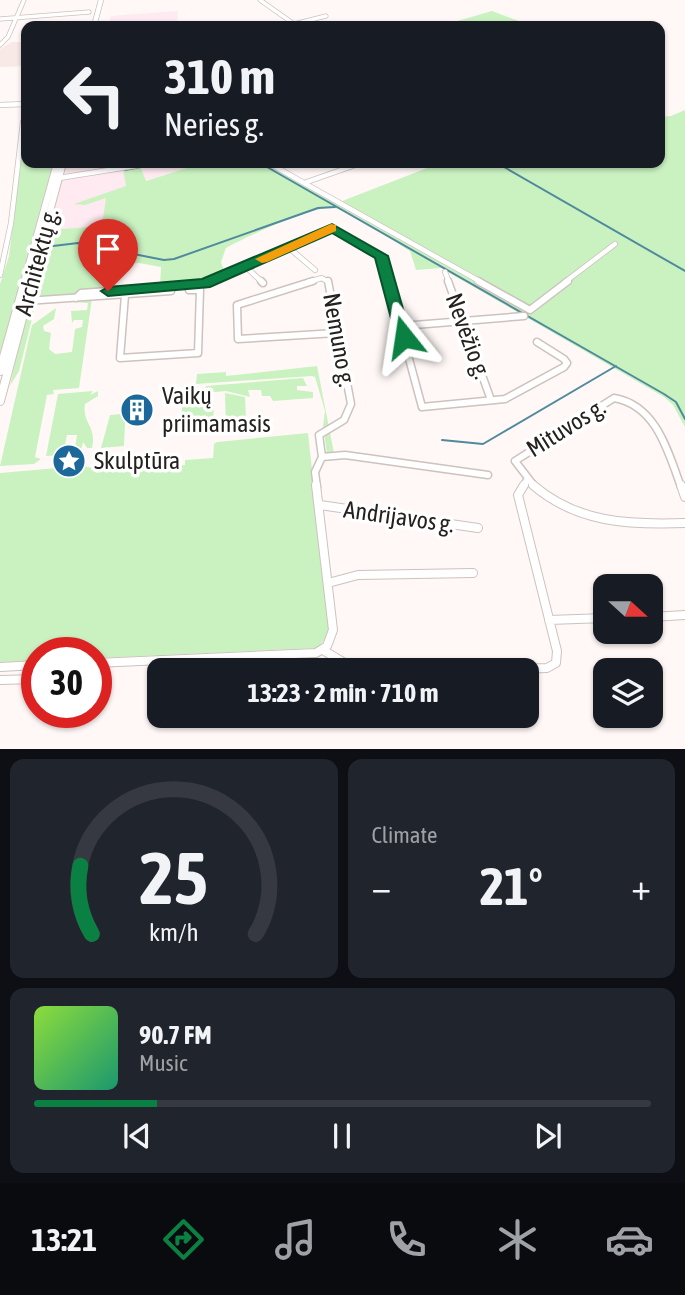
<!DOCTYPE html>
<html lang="en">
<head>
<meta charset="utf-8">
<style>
  :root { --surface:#171b24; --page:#20242c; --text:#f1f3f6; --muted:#9ea1a6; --line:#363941; --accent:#0b8043 }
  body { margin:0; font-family:"Asap Condensed",sans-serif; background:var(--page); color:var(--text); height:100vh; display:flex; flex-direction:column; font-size:26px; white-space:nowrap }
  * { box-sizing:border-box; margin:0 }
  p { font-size:23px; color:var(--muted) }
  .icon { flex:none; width:38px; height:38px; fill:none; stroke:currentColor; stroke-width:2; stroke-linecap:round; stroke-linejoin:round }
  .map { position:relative; height:749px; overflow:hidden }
  .details { display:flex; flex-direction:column; gap:10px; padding:10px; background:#0d0f14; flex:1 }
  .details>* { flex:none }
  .hud { position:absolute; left:21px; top:21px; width:644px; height:147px; border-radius:14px; box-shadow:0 2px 5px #0004; background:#171b24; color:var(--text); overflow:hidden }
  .needle { width:46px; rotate:111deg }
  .buttons { position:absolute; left:593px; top:574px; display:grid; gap:14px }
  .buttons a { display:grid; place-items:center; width:70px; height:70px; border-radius:14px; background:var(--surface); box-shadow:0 2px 5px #0004; font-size:35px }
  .speed { position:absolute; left:21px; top:637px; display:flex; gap:14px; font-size:35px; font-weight:700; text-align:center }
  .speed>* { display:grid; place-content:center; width:91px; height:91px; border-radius:50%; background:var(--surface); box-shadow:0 2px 5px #0004; line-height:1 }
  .speed .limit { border:10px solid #d22; background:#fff; color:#111 }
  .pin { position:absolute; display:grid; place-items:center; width:60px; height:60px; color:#fff; margin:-72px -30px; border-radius:50% 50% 50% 0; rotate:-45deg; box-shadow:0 0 7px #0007 }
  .pin .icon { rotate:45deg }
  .me { position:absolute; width:77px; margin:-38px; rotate:345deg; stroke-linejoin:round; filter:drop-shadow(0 0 5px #0008) }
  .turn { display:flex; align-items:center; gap:24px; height:147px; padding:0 28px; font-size:32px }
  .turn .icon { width:91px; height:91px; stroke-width:2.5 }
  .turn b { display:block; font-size:49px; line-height:60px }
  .big { font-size:52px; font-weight:700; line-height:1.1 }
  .details .tile { flex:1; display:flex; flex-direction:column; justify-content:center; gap:10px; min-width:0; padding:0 24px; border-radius:14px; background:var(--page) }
  .details .dial { align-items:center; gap:0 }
  .dial svg { height:182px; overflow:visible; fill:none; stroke:var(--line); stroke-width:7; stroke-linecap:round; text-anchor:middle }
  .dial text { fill:var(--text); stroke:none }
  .song { display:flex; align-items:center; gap:21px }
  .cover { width:84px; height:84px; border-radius:10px; background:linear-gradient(135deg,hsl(90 70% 55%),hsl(160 70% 35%)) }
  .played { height:7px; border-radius:4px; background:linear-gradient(90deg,var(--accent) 20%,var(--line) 20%) }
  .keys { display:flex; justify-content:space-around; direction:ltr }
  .heat { display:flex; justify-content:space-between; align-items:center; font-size:38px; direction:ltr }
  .details .tiles { flex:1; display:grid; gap:10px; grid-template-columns:1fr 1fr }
  .tile:last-child { grid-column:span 2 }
  .trip { position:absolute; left:147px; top:658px; width:392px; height:70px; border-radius:14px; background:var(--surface); box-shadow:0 2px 5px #0004; font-weight:700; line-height:70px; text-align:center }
  .dock { display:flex; height:112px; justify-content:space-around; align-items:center; background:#090b0e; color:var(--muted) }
  .dock .icon { width:49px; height:49px }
  .dock .selected { color:var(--accent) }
  .dock b { font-size:32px; color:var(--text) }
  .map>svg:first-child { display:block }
  .commercial { fill:#feeaf0 }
  .education { fill:#f8e8e6 }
  .green { fill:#caf2c1 }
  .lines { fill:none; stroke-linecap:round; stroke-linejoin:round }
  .stream { stroke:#4f8b9c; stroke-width:2 }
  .minor-far3-casing { stroke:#cdc2be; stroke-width:5 }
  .minor-far2-casing { stroke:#cdc2be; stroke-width:6 }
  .minor-far1-casing { stroke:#cdc2be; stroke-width:9 }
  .minor-casing { stroke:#cdc2be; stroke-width:10 }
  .major-far2-casing { stroke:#cdc2be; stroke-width:6 }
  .major-far1-casing { stroke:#cdc2be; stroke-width:8 }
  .major-casing { stroke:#cdc2be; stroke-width:10 }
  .minor-far3 { stroke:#fff; stroke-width:3.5 }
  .minor-far2 { stroke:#fff; stroke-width:4.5 }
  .minor-far1 { stroke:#fff; stroke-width:6 }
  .minor { stroke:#fff; stroke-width:8 }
  .major-far2 { stroke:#fff; stroke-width:4.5 }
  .major-far1 { stroke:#fff; stroke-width:6 }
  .major { stroke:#fff; stroke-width:8 }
  .route { fill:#0b8043; stroke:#07532c; stroke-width:2 }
  .slow { fill:#f59e0b }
  .labels { text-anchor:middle; stroke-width:7; stroke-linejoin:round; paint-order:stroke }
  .street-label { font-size:24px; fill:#24211f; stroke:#fff }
  .poi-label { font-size:24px; fill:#24211f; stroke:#fff; text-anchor:start }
</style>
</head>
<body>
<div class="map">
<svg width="685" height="749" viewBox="0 0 685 749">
  <rect width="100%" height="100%" fill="#fff8f6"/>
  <!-- commercial -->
  <path class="commercial" d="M178,11L177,26H108L111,16Z
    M67,163H138L139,164L64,176Z
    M157,163H202L145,181L140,166Z
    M123,169L137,181L106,210L103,226L48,230L63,178Z"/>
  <!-- education -->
  <path class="education" d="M12,42H26V66L0,67V49Z"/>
  <!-- green -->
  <path class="green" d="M492,11L532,26H440Z
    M685,110V427L673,405L664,397L441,268L416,270L410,251C393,241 352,211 334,208C314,204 246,237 226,248L221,262L225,274L203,283L160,286L161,267L139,263L117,265L113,289L77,293L71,297L30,298L48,230L102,226L106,198L85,205L74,204L126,186L123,169L140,166L146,181L202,163H267L337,203L440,163H660V117L671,116Z
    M26,115V163H53L0,354V284L9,256Z
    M92,299L79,388L53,390L54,394L47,395L35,457L41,459L34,464L0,466L32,325L56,308L54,319L43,326L44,331L51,333L49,349L55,354L72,352L75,329L82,327L83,320H74L72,323L71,311L87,310L88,303L72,302Z
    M32,303H36L19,371L10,386L28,306Z
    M317,366L334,453L327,454L323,426L325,411L315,377L312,376L196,384L197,374L226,372V376Z
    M303,378L307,386H297V390L313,392V398L273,401L270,396H262L261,390H248L250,397L226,391L205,393L206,386Z
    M93,391L90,395L98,391V396L85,404C82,424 97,426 92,448H87L83,442L80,454H74L77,435H67L63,455L46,456L58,394Z
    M225,393L245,397L246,421L229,431L226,430Z
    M214,405L213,423L181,426L182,407Z
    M132,413V417L145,416V421L125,423L124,446L101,448L110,415Z
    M308,433L330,634L317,648L96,658V653H37V661L0,662V473L80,466L103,469L108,464L159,460V467L185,465V460L213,458L214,444L217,442Z"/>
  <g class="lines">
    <!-- stream -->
    <path class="stream" d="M260,163L664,394L676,402L685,419
      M497,163L685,271
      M125,170L140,167
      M53,246L78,243L164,260L174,259L318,208L335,207
      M442,440L483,444L616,366"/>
    <defs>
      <path id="minor-far3" d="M260,0L294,24L326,16
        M0,19L89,12
        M0,45L8,37L24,0
        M23,124L25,104"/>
      <path id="minor-far2" d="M269,163L304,183L361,163
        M59,178L153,163
        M304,183L481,282
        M288,247L315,270
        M245,266L262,282
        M445,272L449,282
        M0,275L11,223L23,122
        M208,282L332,228L381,256L388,282
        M308,282L322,278L328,282
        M565,282L615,244"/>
      <path id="minor-far1" d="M261,281L263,283
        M313,281L237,305L238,339L336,333
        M388,281L422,407L505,399L564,367L567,363L564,359L537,342
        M448,281L491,400
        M478,281L530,310L568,281
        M125,295L120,358L198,353L200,290H189
        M76,298L81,293L205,284L212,281
        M26,301L171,291
        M402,326L524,316
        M322,457L345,455L488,475
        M317,487L315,472L322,457L319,435L344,420L351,404L328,281
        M523,487L527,480
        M535,487L515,461L614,398C656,405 668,451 681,487"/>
      <path id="minor" d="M533,485C577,523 629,525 685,523
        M681,485L685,497
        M320,505L478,528
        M328,583L358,575L473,573
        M651,617L685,615
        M549,620L606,618
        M323,650L351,667L370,670
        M96,663L316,653L327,646L333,630L316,485
        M0,667L37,665
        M478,670L547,668L556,663L557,651L518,495L524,485
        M0,680L37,679"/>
      <path id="major-far2" d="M94,26L101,0
        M0,105L26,104"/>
      <path id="major-far1" d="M24,282L57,163
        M31,282L63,163"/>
      <path id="major" d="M0,371L25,281
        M0,401L32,281"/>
    </defs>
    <!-- minor-far3 casing -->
    <use href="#minor-far3" class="minor-far3-casing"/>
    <!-- minor-far2 casing -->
    <use href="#minor-far2" class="minor-far2-casing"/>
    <!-- minor-far1 casing -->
    <use href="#minor-far1" class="minor-far1-casing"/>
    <!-- minor casing -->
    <use href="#minor" class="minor-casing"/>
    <!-- major-far2 casing -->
    <use href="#major-far2" class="major-far2-casing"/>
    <!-- major-far1 casing -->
    <use href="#major-far1" class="major-far1-casing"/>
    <!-- major casing -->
    <use href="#major" class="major-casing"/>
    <!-- minor-far3 -->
    <use href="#minor-far3" class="minor-far3"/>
    <!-- minor-far2 -->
    <use href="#minor-far2" class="minor-far2"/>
    <!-- minor-far1 -->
    <use href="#minor-far1" class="minor-far1"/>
    <!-- minor -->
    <use href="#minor" class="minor"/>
    <!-- major-far2 -->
    <use href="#major-far2" class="major-far2"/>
    <!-- major-far1 -->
    <use href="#major-far1" class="major-far1"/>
    <!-- major -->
    <use href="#major" class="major"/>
  </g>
  <!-- route -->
  <path class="route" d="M332,224L388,256L411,337L409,340H398L396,337L375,258L332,233L210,287L108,296L101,291L108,287L202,279Z"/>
  <!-- slow -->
  <path class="slow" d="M331,224L336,225V231L267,262L262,263L255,259Z"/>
  <!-- icons -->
  <defs>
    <symbol id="building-disc" viewBox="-11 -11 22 22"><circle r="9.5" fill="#1d689b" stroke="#fff"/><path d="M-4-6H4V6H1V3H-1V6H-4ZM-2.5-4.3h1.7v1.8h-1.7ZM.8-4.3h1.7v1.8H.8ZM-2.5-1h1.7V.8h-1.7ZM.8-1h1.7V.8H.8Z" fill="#fff"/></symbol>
    <symbol id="sight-disc" viewBox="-11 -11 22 22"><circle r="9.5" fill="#1d689b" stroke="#fff"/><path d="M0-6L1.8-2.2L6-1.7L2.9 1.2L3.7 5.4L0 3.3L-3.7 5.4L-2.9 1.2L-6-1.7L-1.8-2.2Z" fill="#fff"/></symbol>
  </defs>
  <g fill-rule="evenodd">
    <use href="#building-disc" x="118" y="391" width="38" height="38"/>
    <use href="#sight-disc" x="50" y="442" width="38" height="38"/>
  </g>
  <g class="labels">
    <!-- street labels -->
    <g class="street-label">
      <text transform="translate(37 262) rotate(-75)" y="8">Architektų g.</text>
      <text transform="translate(468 336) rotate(70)" y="8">Nevėžio g.</text>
      <text transform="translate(339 340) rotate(80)" y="8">Nemuno g.</text>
      <text transform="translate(566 428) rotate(-32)" y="8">Mituvos g.</text>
      <text transform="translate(399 517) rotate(8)" y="8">Andrijavos g.</text>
    </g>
    <!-- poi labels -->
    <g class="poi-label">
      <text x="162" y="404">Vaikų<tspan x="162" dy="28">priimamasis</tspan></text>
      <text x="94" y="469">Skulptūra</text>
    </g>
  </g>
</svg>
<div class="buttons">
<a><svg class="needle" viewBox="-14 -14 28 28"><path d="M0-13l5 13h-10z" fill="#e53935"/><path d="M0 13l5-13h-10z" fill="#9ea1a6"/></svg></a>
<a><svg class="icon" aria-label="layers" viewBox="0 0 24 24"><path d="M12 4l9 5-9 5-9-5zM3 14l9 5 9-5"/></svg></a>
</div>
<div class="speed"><div class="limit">30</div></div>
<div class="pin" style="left:108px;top:291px;background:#d93025"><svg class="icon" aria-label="arrive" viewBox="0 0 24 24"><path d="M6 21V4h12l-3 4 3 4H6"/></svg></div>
<svg class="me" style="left:404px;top:337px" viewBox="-20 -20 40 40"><path d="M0-17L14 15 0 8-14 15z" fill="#0b8043" stroke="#fff" stroke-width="4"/></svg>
<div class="trip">13:23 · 2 min · 710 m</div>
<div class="hud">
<div class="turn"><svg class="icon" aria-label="left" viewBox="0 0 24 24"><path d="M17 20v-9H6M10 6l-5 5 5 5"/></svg><div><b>310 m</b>Neries g.</div></div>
</div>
</div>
<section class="details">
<div class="tiles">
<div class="tile dial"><svg viewBox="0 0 100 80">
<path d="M14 69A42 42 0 1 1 86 69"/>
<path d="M14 69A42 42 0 0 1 9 39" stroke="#0b8043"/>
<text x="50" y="56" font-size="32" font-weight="700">25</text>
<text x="50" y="72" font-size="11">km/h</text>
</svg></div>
<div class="tile"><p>Climate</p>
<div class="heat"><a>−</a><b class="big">21°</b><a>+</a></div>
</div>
<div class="tile">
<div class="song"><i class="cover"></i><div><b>90.7 FM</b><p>Music</p></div></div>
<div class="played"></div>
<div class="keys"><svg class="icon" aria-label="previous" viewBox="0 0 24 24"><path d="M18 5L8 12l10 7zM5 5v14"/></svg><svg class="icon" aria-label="pause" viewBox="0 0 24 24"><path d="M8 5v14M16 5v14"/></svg><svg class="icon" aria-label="next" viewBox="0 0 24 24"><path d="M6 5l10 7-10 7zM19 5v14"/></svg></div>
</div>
</div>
</section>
<nav class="dock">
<b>13:21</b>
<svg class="icon selected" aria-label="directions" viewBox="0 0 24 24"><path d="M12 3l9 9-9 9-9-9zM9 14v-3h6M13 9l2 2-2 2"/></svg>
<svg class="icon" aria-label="music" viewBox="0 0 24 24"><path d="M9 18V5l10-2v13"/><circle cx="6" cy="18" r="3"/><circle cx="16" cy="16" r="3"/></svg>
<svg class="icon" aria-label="phone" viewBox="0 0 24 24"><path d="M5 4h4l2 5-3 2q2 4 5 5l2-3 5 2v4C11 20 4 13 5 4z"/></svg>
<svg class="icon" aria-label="climate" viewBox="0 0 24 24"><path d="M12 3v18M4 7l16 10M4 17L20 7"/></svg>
<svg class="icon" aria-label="car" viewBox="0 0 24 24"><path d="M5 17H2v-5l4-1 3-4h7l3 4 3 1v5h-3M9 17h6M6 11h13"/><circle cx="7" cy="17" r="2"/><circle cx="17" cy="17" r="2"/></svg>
</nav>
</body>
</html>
